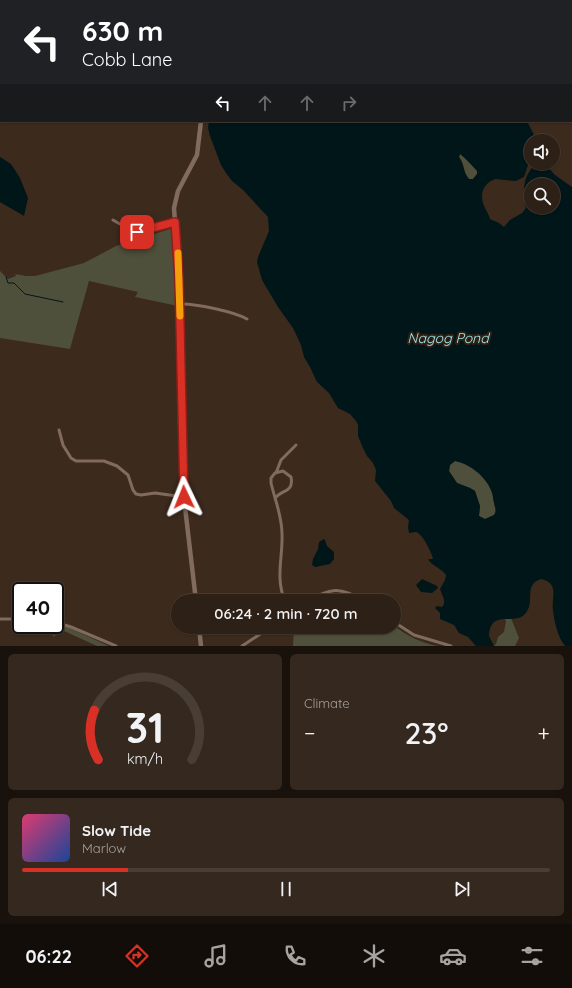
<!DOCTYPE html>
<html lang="en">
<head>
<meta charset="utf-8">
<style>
  :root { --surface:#2d2016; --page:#35281f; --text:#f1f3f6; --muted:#a7a3a1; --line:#483e35; --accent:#d93025 }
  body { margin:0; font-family:Quicksand,sans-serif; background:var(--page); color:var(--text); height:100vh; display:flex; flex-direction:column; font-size:15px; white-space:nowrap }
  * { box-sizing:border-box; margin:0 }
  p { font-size:13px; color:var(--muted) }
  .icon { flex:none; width:22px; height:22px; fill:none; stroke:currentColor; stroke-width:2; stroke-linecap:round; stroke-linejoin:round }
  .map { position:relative; height:646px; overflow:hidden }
  .panel { display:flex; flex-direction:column; gap:8px; padding:8px; background:#19120c; flex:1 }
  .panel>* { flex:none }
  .banner { position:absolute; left:0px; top:0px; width:572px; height:122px; box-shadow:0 1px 3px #0004,0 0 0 1px var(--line); background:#202124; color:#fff; overflow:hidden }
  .tools { position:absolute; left:524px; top:134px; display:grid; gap:8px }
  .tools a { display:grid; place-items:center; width:36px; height:36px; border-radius:50%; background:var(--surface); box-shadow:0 1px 3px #0004,0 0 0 1px var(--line); font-size:20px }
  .speed { position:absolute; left:12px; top:582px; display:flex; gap:8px; font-size:20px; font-weight:700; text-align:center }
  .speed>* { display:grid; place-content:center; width:52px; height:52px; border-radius:50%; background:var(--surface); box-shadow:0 1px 3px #0004,0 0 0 1px var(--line); line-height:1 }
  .speed .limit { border:2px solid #111; border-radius:6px; background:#fff; color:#111 }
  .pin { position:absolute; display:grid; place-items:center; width:34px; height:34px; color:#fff; margin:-17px; border-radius:8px; box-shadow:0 2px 6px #0006 }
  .me { position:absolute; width:44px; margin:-22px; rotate:358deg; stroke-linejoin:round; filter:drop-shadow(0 0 3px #0008) }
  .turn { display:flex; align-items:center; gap:14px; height:84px; padding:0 16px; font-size:18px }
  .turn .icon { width:52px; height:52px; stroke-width:2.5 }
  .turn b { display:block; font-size:28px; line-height:34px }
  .lanes { display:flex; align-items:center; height:38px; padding:0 16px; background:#0003; justify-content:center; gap:20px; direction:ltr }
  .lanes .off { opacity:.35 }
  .big { font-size:30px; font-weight:600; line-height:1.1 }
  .panel .tile { flex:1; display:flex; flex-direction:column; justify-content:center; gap:6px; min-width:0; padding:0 14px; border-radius:6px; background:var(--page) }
  .panel .dial { align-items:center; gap:0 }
  .dial svg { height:104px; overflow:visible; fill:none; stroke:var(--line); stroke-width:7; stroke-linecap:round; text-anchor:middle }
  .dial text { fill:var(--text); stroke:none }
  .song { display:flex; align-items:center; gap:12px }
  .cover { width:48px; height:48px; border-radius:6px; background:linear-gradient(135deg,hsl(340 70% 55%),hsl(220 70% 35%)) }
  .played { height:4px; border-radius:2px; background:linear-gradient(90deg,var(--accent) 20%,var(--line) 20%) }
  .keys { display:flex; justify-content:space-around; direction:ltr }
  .heat { display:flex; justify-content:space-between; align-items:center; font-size:22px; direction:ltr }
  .panel .tiles { flex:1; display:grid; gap:8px; grid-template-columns:1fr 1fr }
  .tile:last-child { grid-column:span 2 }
  .trip { position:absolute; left:171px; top:594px; width:230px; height:40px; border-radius:20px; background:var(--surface); box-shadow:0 1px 3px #0004,0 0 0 1px var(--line); font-weight:600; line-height:40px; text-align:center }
  .tabs { display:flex; height:64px; justify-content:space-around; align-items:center; background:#120d09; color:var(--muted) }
  .tabs .icon { width:28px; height:28px }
  .tabs .current { color:var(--accent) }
  .tabs b { font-size:18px; color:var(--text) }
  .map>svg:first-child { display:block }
  .green { fill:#4e503b }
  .water { fill:#001619; fill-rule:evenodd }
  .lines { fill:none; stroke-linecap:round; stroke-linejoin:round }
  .stream { stroke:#001619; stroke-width:1 }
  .street { stroke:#806b5d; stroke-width:3 }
  .secondary { stroke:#806b5d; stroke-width:4.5 }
  .route-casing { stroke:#8d1f18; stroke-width:10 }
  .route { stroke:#d93025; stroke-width:7 }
  .slow { stroke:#f59e0b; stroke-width:7 }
  .labels { text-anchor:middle; stroke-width:4; stroke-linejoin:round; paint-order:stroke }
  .water-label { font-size:14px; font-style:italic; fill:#a0e9f0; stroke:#312014 }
</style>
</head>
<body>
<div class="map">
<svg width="572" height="646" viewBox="0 0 572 646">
  <rect width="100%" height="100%" fill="#3c2a1d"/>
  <!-- green -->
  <path class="green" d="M460,154C463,156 475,168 477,171V174L473,179H469C463,172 465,164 459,157Z
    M173,228L178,306L135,297L138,292L89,281L70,349L0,338V271L8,279L16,276L15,274L26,276H35L84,263L116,246Z
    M455,461C470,464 486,476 491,490C493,494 493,499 494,503C495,508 497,510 494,515L485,519L479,516L480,506L475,491L470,488L457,483L449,471L450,465Z
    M511,618L519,638L515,646H494L496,644L498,637L504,632L506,621L505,619Z
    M55,623L65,626L109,646H97L64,631L53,637L50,627L39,625H55Z
    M394,626C408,636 421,643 438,646H293L294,627H340L355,633L358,630V627Z"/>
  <!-- water -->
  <path class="water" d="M258,0H518L519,1H257Z
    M209,121H527L537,141H531V161L528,165L524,177L516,181L495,179C482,184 479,196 485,208C487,212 489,215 490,219L499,223L504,227L510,220L522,213L526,208C524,203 525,198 524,192C524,179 527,173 536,163H544L555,175L572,187V646H565C558,638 554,621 553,610C551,598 560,583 541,579C522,585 537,603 524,615C513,625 490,609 489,636L494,646H476L468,637L459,633L454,625L440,619V613L435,608L437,606L442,607C447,602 442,595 440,589L445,580L446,575C441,568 432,566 428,559H432L433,558C431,552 423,534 416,532C414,532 411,533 409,533L408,527L409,520L394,508L391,501L375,481L376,470L373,463L367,456L362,446L358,436V425L356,421L350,414L338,408L329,393L317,382L310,367L304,357L301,345L293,328L278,307L262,280L257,262L258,257L269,231L268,217L243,190L232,181L226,173L221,165L210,136L208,128ZM460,154C462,155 475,168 477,171V174L473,179H469C462,171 465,165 459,157ZM531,185H553V207H531ZM455,461C470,464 485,476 491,490C493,494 493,499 494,503C495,508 497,510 494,515L485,519L479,516L480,506L475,491L470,488L457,483L449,471L450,465Z
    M0,157L11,164L20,178L28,198L24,216L0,202Z
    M324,539L325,540L327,546L334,552V559L330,564L315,567L312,565L313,559L318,549L319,542Z
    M422,579L437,586L438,588L432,593L421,592L416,585Z"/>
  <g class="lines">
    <!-- stream -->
    <path class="stream" d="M6,277L8,283H14L25,294L63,302"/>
    <!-- street -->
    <path class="street" d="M113,220L132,231L137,232L175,221
      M180,304C194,303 235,312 247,319
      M59,430L63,445L71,458L76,461H104L117,466L128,475L133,490L136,494L141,495L155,493L184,497
      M276,473L281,460L296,445
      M275,498C282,489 294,493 291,477L283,471L275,473L271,478V483C275,500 282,516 282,534C283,557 275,578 285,601
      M307,601C331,589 339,585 363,601
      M0,619H21
      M55,622L71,627L116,646
      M394,622L414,635L451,646
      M242,646L271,627"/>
    <!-- secondary -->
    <path class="secondary" d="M233,1L234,0
      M196,601L185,507L179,280L174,208L178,191L197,155L201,121
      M199,627L201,646"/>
  </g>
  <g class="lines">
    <defs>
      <path id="route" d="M137,232L175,222L179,280L184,497"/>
    </defs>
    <!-- route casing -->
    <use href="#route" class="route-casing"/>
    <!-- route -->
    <use href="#route" class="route"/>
    <!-- slow -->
    <path class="slow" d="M178,253L180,316"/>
  </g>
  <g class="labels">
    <!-- water labels -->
    <g class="water-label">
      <text x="448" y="343">Nagog Pond</text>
    </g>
  </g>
</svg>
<div class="tools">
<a><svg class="icon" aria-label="sound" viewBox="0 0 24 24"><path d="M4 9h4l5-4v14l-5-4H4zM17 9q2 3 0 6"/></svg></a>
<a><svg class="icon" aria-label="search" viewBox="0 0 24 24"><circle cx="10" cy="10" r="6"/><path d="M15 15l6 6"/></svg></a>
</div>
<div class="speed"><div class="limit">40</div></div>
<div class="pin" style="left:137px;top:232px;background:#d93025"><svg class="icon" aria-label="arrive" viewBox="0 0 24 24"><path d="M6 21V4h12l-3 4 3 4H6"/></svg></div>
<svg class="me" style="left:184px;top:497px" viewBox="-20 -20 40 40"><path d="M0-17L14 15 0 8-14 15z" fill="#d93025" stroke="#fff" stroke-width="4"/></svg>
<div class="trip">06:24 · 2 min · 720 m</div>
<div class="banner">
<div class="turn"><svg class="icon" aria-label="left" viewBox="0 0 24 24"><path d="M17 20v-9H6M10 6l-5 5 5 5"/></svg><div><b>630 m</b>Cobb Lane</div></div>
<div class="lanes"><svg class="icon" aria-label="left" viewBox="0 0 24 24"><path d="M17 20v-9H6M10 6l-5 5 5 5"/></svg><svg class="icon off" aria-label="ahead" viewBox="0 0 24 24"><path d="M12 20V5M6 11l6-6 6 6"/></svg><svg class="icon off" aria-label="ahead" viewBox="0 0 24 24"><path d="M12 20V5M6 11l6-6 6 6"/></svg><svg class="icon off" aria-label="right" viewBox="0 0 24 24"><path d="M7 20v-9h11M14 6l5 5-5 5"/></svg></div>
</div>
</div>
<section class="panel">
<div class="tiles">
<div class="tile dial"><svg viewBox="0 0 100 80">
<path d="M14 69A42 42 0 1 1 86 69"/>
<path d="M14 69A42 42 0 0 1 11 31" stroke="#d93025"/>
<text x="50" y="56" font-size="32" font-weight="700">31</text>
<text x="50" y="72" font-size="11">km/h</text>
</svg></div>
<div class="tile"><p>Climate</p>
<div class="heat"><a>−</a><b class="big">23°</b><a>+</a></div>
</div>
<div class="tile">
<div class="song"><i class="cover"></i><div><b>Slow Tide</b><p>Marlow</p></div></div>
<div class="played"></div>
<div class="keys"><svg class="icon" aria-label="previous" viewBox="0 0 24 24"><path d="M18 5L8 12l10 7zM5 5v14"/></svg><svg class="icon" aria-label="pause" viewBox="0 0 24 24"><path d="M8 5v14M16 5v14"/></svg><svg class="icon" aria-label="next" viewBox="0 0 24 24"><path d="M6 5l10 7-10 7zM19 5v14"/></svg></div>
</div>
</div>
</section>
<nav class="tabs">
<b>06:22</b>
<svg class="icon current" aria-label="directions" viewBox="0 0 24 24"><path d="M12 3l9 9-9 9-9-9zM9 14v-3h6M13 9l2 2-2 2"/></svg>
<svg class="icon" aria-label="music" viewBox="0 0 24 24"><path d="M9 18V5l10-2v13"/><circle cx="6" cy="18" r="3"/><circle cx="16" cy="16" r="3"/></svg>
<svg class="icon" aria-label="phone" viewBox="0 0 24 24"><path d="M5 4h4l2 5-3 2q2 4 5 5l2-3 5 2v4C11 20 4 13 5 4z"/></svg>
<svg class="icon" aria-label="climate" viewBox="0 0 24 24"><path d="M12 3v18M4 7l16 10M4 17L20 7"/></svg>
<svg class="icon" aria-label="car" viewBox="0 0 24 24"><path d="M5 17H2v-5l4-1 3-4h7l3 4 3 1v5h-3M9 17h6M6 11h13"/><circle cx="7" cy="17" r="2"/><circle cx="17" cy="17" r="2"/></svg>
<svg class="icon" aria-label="filters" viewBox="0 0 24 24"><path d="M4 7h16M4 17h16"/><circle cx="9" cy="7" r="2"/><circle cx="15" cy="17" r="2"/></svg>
</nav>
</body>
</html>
